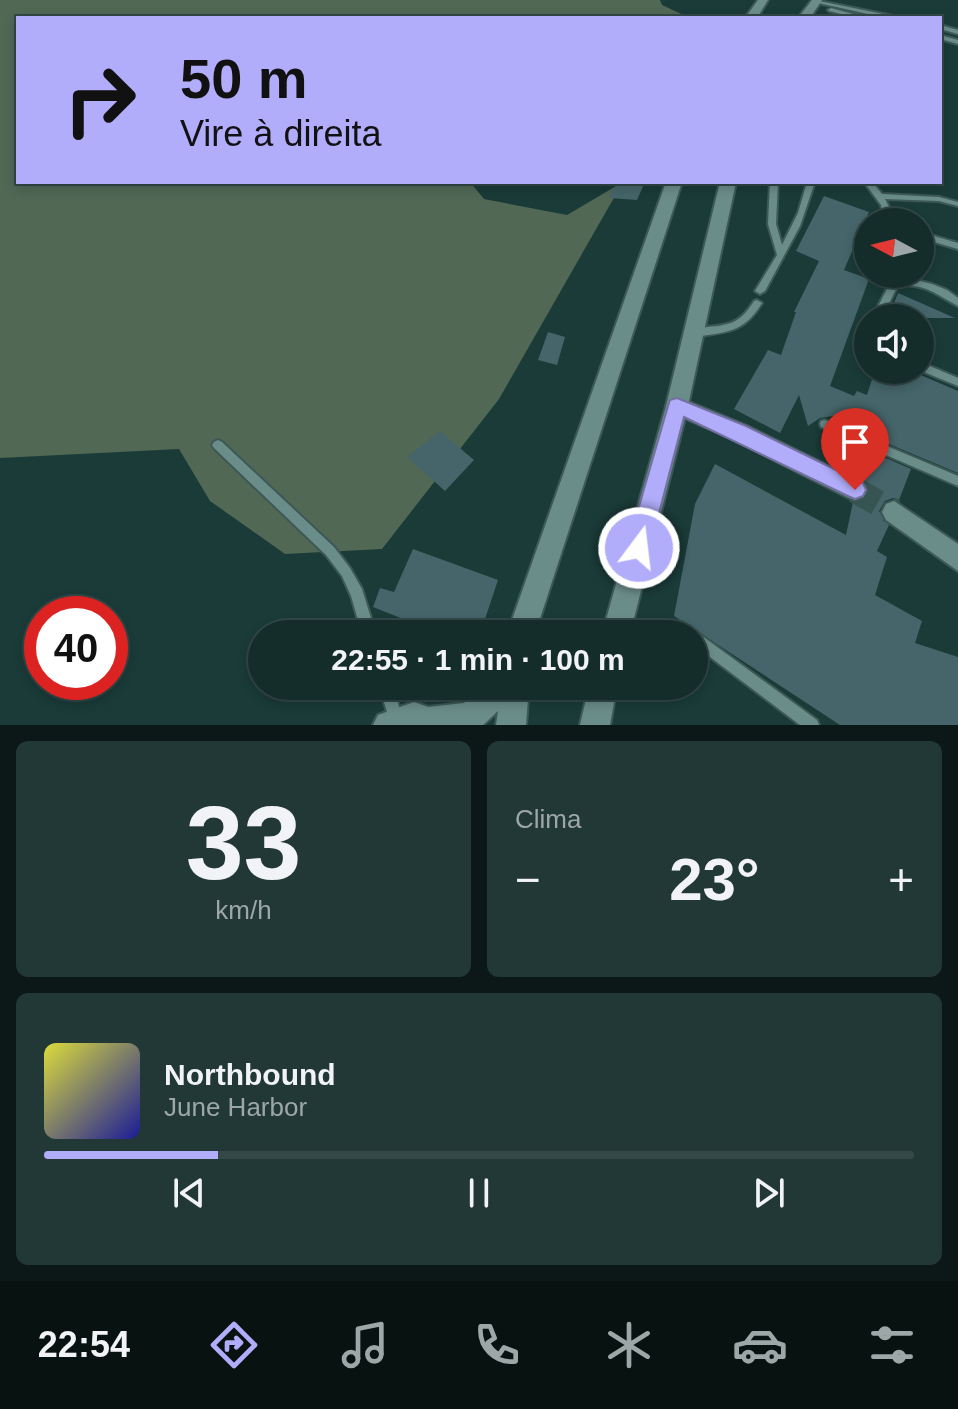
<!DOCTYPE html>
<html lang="pt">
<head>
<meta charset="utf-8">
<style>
  :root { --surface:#142c2a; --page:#213836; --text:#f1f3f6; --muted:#9da7a8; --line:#334847; --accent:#b1adfa }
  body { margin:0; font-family:Helvetica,sans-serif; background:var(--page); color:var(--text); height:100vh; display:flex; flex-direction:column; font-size:30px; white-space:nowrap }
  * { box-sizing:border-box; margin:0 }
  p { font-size:26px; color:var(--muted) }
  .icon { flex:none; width:44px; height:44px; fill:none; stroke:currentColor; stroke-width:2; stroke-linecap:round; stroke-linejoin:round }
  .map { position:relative; height:725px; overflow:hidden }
  .details { display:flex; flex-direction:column; gap:16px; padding:16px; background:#0b1817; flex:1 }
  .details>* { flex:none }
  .top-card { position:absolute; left:16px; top:16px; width:926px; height:168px; border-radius:0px; box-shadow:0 4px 12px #0003,0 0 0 2px var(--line); background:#b1adfa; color:#111; overflow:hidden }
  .needle { width:52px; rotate:277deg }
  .fabs { position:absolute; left:854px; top:208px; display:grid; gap:16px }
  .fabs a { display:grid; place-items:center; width:80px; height:80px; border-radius:50%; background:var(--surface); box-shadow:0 4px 12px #0003,0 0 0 2px var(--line); font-size:40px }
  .speed { position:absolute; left:24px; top:596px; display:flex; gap:16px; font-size:40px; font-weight:700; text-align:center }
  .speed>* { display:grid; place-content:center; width:104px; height:104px; border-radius:50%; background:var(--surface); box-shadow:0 4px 12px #0003,0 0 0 2px var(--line); line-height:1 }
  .speed .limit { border:12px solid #d22; background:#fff; color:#111 }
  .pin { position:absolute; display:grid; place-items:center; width:68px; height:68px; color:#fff; margin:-82px -34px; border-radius:50% 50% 50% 0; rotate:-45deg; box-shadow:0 0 8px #0007 }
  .pin .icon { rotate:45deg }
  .me { position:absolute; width:88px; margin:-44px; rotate:15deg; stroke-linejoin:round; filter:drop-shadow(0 0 6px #0008) }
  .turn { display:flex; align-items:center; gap:28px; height:168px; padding:0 32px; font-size:36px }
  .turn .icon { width:104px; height:104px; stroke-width:2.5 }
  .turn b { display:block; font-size:56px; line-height:68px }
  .big { font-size:60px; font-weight:700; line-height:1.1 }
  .details .card { flex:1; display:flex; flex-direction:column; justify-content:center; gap:12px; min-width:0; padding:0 28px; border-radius:12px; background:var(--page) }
  .details .dial { align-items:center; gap:0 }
  .dial b { font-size:104px; line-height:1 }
  .song { display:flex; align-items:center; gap:24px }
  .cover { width:96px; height:96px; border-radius:12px; background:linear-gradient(135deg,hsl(60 70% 55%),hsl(240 70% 35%)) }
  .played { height:8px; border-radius:4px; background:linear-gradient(90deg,var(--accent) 20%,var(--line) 20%) }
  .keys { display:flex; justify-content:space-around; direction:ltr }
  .heat { display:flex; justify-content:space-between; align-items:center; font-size:44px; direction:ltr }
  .details .tiles { flex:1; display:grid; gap:16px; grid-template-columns:1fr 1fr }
  .card:last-child { grid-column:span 2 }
  .trip { position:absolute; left:248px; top:620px; width:460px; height:80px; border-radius:40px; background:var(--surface); box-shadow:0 4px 12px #0003,0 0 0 2px var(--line); font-weight:700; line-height:80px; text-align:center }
  .tab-bar { display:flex; height:128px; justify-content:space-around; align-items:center; background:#081211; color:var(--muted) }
  .tab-bar .icon { width:56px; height:56px }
  .tab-bar .active { color:var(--accent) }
  .tab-bar b { font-size:36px; color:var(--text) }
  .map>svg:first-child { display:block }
  .forest { fill:#516855 }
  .building { fill:#45656a }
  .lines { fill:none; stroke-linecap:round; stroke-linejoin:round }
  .minor-tunnel { stroke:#365552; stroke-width:26; stroke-dasharray:26 13; stroke-linecap:butt }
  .service-casing { stroke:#3d5957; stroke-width:4 }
  .minor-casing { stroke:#3d5957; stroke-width:4 }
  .tertiary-casing { stroke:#3d5957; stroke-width:4 }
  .service { fill:#6b8d8a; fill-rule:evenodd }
  .minor { fill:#6b8d8a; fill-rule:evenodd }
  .tertiary { fill:#6b8d8a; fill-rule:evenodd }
  .route { fill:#b1adfa; stroke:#7370a2; stroke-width:2 }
</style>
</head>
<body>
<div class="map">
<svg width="958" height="725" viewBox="0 0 958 725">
  <rect width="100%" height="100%" fill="#1a3b38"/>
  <!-- forest -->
  <path class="forest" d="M0,0H660L662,5L690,18H18V182H470L484,199L567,215L623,182L499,399L382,549L285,554L210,501L179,449L0,458Z"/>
  <!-- building -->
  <path class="building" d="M618,182H645L637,200L609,198Z
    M824,196L869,212L844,270L869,279L830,386L854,396L857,391L867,395L875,370H909L958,391V473L853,429L854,426L833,416L820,418L808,426L799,395L780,433L734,409L768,350L781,355L796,312H794L819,261L796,251Z
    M898,293L955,318H888Z
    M548,332L565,337L557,365L538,360Z
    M440,431L474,460L445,491L407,457Z
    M849,442L911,469L899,500L893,498L885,501L879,511L889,525L877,551L887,557L875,595L922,621L915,643L958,657V725H840L674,616L695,504L715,464L846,535L853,502L864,500L870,491L866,482L859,478L861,469L843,461Z
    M413,549L498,580L480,634H441L373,607L380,588L394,592Z"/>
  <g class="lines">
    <!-- minor-tunnel -->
    <path class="minor-tunnel" d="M855,490L894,512"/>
    <defs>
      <path id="service" d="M814,0L893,16L896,18H886L814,2Z
        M831,8L864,17L865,18H856L829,11L828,10Z
        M940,25L958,30V34L940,29Z
        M940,35L958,40V44L940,39Z
        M770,182H778L776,224L782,245L798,213L807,182H815L800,226L765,291L760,294L755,291L777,255L768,224Z
        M864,182H872L882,194L939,197L958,202V206L939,201L885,199L891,211L892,222H884L881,205Z
        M920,232L958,243V249L920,238Z
        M879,274H889L897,279H912L932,284L947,290L958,298V306C933,293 929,285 898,285L882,318H872L890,283Z
        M757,300L762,303C743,334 726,332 693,337L688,333C694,329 700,328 708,327C731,325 741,322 754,301Z
        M920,362L958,378V386L919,370Z
        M825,420L958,476V486L821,427L820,424L821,421Z
        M218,440L222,442L334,547L350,568L362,589L376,634H362L351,596L342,576L326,555L214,448L212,445L214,442Z
        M694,630L817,720L819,725H800L694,645V634H688Z
        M379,686H393L403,720L401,725H391Z"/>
      <path id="minor" d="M758,0H768L757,18H745Z
        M666,182H682L535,634H507Z
        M677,397L747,426L863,483L867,490L863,497L855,500L847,497L731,438L670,412L666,406L670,400Z
        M894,501L958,544V571L886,520L882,512L886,504Z
        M481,686H529L526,725H496L498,711L483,725H373L378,715L414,702L428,707L464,703Z"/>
      <path id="tertiary" d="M812,0H822L810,18H798Z
        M720,182H736L688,406L630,634H602L666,406Z
        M589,686H617L610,725H580Z"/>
    </defs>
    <!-- service casing -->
    <use href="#service" class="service-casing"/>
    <!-- minor casing -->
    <use href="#minor" class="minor-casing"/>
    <!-- tertiary casing -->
    <use href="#tertiary" class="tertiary-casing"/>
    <!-- service -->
    <use href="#service" class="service"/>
    <!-- minor -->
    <use href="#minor" class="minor"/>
    <!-- tertiary -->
    <use href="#tertiary" class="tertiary"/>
  </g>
  <!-- route -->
  <path class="route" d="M677,398L746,426L863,483L866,490L863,496L855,499L848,496L684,417L650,548L647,556L639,559L631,556L627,548L668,406L670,400Z"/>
</svg>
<div class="fabs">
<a><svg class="needle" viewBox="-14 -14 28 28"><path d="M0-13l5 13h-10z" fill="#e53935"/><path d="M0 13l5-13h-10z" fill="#9da7a8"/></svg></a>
<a><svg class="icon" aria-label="sound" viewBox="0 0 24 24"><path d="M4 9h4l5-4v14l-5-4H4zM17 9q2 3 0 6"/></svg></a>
</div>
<div class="speed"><div class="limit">40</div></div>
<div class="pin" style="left:855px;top:490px;background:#d93025"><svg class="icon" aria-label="arrive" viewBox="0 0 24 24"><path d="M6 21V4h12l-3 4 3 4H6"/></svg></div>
<svg class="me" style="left:639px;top:548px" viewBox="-20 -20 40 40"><circle r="17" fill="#b1adfa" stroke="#fff" stroke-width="3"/><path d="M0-11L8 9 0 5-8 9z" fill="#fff"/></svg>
<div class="trip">22:55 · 1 min · 100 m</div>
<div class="top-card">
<div class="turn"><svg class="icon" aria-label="right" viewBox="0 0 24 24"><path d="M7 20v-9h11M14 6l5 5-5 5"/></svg><div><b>50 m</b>Vire à direita</div></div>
</div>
</div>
<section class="details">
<div class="tiles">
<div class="card dial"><b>33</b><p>km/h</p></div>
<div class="card"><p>Clima</p>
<div class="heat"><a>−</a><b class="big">23°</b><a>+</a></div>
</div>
<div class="card">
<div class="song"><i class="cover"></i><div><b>Northbound</b><p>June Harbor</p></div></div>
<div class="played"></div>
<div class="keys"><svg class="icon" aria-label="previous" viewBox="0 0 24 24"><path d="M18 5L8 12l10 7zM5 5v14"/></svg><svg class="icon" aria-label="pause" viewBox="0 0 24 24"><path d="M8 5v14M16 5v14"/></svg><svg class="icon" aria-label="next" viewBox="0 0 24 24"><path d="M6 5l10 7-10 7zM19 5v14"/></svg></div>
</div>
</div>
</section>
<nav class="tab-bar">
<b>22:54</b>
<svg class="icon active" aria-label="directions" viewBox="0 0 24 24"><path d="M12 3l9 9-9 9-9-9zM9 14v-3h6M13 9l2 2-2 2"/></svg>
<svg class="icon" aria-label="music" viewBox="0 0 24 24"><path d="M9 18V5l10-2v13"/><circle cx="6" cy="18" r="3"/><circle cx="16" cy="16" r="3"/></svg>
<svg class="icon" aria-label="phone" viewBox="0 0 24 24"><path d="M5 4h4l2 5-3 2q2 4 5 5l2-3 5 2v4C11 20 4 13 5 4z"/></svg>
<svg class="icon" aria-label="climate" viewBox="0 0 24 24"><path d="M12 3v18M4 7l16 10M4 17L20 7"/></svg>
<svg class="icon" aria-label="car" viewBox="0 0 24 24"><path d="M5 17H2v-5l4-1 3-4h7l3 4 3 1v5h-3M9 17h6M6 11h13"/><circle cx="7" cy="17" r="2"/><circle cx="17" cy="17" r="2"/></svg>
<svg class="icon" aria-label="filters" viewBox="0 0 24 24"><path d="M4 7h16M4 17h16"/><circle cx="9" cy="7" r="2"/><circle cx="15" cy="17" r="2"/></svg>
</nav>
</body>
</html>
